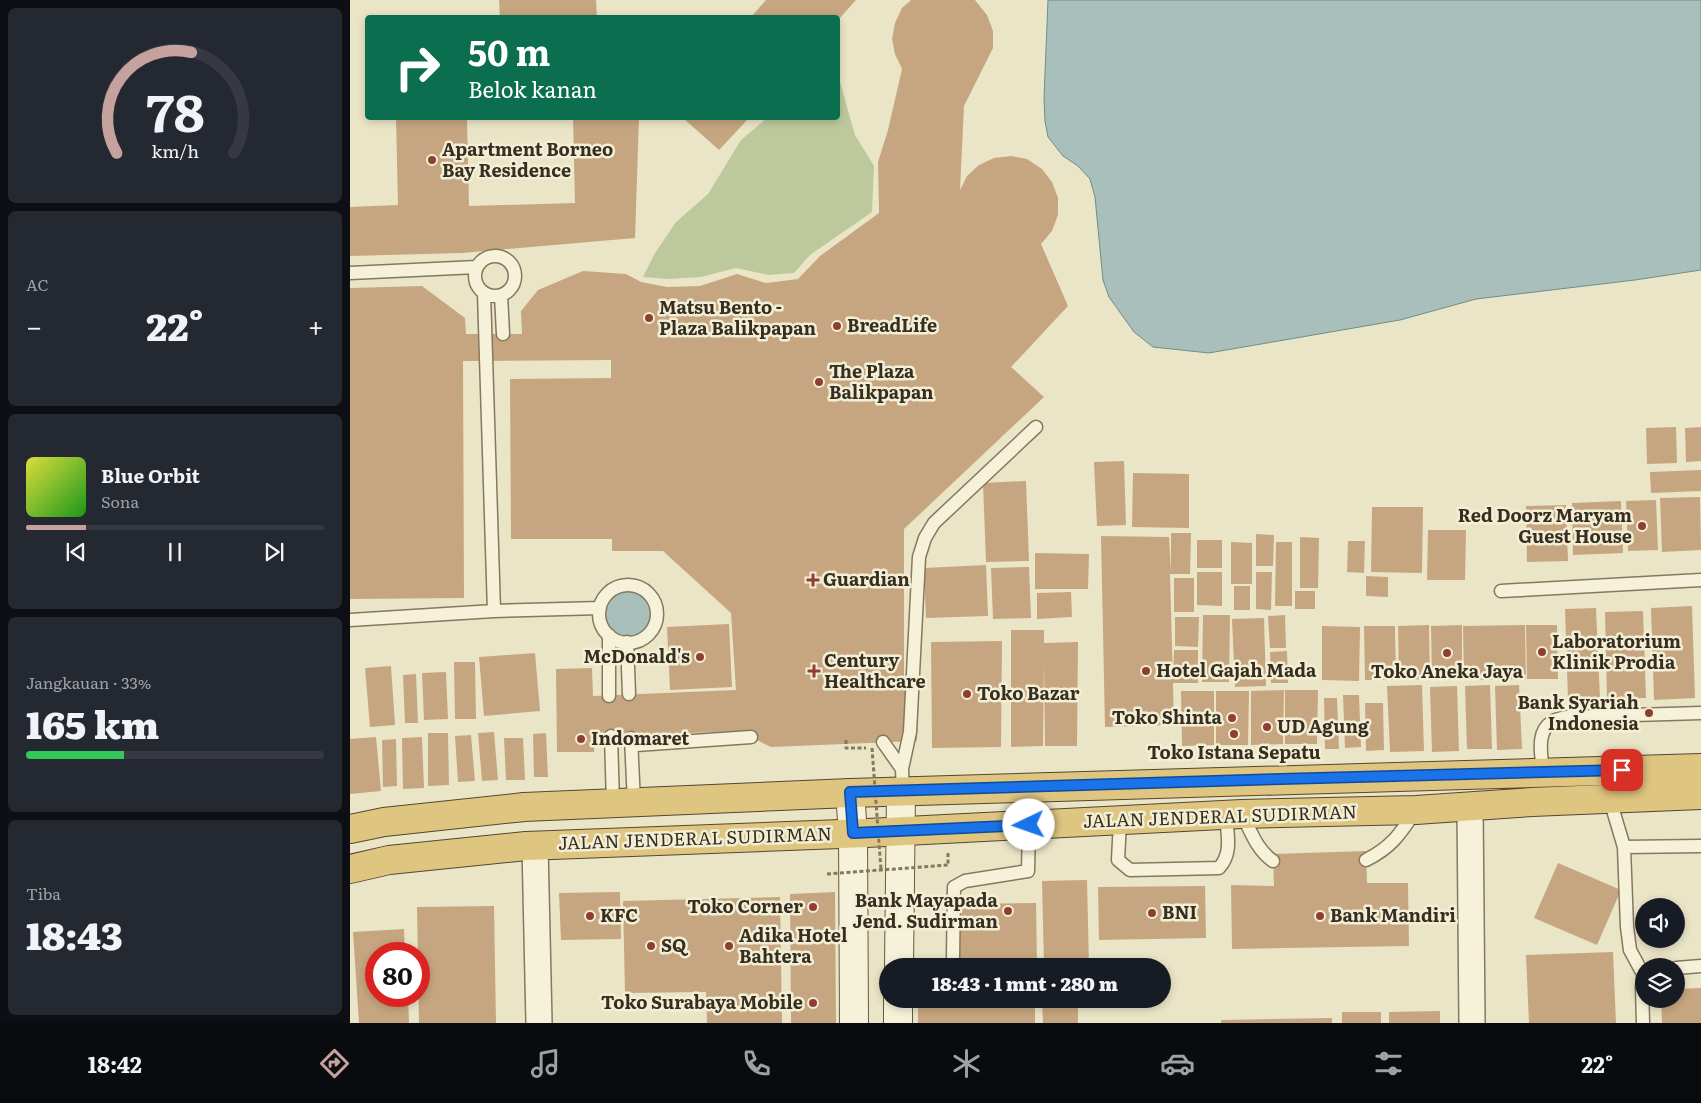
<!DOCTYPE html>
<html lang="id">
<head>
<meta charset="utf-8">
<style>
  :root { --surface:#171b24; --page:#242831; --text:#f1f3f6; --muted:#9ea1a6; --line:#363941; --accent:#c5a29e }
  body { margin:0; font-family:Literata,serif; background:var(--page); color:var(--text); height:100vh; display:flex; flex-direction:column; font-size:19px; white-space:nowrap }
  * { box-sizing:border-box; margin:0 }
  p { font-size:16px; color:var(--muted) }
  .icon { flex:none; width:28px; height:28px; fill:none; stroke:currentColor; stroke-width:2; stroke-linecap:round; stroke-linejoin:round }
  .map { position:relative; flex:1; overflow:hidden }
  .panel { display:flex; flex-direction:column; gap:8px; padding:8px; background:#0d0f14; width:350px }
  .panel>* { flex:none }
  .top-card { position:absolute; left:15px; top:15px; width:475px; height:105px; border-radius:5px; box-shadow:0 2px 8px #0003; background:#0b6e4f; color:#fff; overflow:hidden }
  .tools { position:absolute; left:1285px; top:898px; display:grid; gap:10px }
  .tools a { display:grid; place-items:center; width:50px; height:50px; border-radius:50%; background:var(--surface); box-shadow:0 2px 8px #0003; font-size:25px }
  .speed { position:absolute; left:15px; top:942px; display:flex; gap:10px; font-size:25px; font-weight:700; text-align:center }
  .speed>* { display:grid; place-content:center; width:65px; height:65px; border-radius:50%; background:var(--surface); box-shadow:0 2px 8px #0003; line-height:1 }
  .speed .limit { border:8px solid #d22; background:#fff; color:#111 }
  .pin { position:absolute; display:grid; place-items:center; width:42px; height:42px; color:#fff; margin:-21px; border-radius:10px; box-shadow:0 2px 8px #0006 }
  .me { position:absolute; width:55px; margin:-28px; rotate:267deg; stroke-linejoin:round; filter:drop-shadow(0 0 4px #0008) }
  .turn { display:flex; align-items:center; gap:18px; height:105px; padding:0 20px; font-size:22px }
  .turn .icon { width:65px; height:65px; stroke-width:2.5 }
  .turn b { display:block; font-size:35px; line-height:42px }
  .big { font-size:38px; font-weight:800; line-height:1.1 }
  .panel .widget { flex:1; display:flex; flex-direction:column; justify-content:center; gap:8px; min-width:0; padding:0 18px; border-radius:8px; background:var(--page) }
  .panel .dial { align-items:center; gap:0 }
  .dial svg { height:130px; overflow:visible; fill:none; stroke:var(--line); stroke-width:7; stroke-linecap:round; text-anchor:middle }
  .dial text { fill:var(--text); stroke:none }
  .song { display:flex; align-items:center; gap:15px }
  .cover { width:60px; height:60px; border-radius:8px; background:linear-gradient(135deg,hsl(60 70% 55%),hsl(120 70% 35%)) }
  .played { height:5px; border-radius:2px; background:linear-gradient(90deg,var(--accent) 20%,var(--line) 20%) }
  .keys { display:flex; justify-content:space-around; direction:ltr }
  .heat { display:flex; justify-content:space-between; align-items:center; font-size:28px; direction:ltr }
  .charge { height:8px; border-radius:4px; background:linear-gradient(90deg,#34c759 33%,var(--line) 0) }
  .trip { position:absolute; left:529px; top:958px; width:292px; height:50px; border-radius:25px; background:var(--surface); box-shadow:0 2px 8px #0003; font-weight:800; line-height:50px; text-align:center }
  .dock { display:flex; height:80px; justify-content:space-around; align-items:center; background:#090b0e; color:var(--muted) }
  .dock .icon { width:35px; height:35px }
  .dock .on { color:var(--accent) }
  .dock b { font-size:22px; color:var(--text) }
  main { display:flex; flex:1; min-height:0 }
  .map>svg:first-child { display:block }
  .green { fill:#bdc99c }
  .water { fill:#a8bfbb; stroke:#6f8d8a }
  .building { fill:#c6a680 }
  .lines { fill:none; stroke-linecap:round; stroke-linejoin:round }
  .service-casing { stroke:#86785e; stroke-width:15 }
  .minor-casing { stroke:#86785e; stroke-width:28 }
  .secondary-casing { stroke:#675941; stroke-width:30 }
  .trunk-casing { stroke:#544632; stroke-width:30 }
  .path { stroke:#86785e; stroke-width:3; stroke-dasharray:4 2.5; stroke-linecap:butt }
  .service { stroke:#f6f2da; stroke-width:12 }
  .minor { stroke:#f6f2da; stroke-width:25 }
  .secondary { stroke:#f6f2da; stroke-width:28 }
  .trunk { stroke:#dfc680; stroke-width:28 }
  .path-bridge { stroke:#86785e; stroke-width:3; stroke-dasharray:4 2.5; stroke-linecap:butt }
  .route-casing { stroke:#114b97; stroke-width:12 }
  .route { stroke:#1a73e8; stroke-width:9 }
  .poi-dot { fill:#903e32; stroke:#f3efd6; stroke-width:2 }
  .labels { text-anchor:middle; stroke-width:5; stroke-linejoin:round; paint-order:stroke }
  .poi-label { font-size:18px; font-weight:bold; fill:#372e20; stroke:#f3efd6; text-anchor:start }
  .street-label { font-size:18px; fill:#372e20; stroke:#f3efd6 }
</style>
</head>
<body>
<main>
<section class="panel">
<div class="widget dial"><svg viewBox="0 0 100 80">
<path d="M14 69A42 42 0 1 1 86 69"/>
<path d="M14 69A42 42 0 0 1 60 7" stroke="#c5a29e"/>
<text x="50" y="56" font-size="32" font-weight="700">78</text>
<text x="50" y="72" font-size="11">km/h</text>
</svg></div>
<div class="widget"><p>AC</p>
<div class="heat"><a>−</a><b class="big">22°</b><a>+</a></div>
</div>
<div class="widget">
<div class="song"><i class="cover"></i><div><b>Blue Orbit</b><p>Sona</p></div></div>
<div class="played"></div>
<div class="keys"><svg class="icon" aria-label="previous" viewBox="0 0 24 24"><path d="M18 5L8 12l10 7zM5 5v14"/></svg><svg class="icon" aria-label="pause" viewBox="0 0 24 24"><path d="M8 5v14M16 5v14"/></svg><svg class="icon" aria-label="next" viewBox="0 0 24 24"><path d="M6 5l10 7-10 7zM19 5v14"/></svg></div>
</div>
<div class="widget"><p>Jangkauan · 33%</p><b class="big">165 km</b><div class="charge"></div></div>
<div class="widget"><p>Tiba</p><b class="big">18:43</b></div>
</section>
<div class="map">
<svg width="1351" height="1023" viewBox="0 0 1351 1023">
  <rect width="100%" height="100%" fill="#ebe5c7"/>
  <!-- green -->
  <path class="green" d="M488,75L505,135L524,166L522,212L460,255L444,273L419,275L386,268L351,277L317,279L293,277L305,253L326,222L358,194L391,140L417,118H488Z"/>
  <!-- water -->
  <path class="water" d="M698,0H1351V270L1285,280L1126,299L1050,320L859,353L803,347L784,332L759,297L753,280L745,197L740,179L728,166L713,156L698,137L695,121L694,98Z
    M253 614a25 25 0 1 1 50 0a25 25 0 1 1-50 0Z"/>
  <!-- building -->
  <path class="building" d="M149,0H246L247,18H150Z
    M416,0H506L488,20V18H400Z
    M561,0H625L637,15L643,31V48L614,106L610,190L617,176L629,165L644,158L661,156L677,159L692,169L702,182L708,198V215L702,231L691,244L718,306L661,367L694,397L554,529V678H568L567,741L421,747L388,731L245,737L244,752H207L206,669L242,668L243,696L386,690L381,613L313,551H262V539H161L160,379L261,378V360L113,361L114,598L0,599V288L72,286L115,318L116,334H172L171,311L188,290L233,271L276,274L291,282L317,287L350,286L387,274L416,283L448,279L470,256L529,213L528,162L538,130L552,69L545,54L542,39L545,23L552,8Z
    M46,118H117L119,206L225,203L223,118H289L285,238L112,253L0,256V207L48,205Z
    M333,118H399L369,150Z
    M1326,427L1327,463L1297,464L1296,428Z
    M1351,427V461L1336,462L1335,428Z
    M774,461L776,525L747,526L744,462Z
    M1351,470V491L1301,493L1300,472Z
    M783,473L839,474V528L782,527Z
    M676,481L679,561L636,562L633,483Z
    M1350,497L1351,550L1312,552L1310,498Z
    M1306,500L1308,550L1278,551L1276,501Z
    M1271,501L1273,553L1223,555L1222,503Z
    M1216,505L1218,561L1177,562L1176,506Z
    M1022,507H1073L1072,573L1021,572Z
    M1078,530H1116L1115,580H1077Z
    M821,533H841L840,574H820L823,680L824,650H848V683H823L824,725L755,727L751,536L819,537L821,572Z
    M906,534L924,535L923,566H906Z
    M950,537L969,538L968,588H950Z
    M847,540H872V568H847Z
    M998,541H1015L1014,573L997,572Z
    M881,542L902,543V584H881Z
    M926,542H942V606H925Z
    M685,553L739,554L738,589H685Z
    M636,565L638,616L576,618L574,568Z
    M679,567L681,618L643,619L641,568Z
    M847,572H872V606L847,605Z
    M906,572H922L921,610L906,609Z
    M1016,576L1038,577V597L1016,596Z
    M824,578H844V612H824Z
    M884,586H900V610H884Z
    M945,591H965V609H945Z
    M721,592L722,617L687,619V593Z
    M1342,606L1345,698L1304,700L1301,608Z
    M1246,608L1250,699L1218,700L1215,609Z
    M1293,611L1296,698L1257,699L1255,612Z
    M853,615H880L879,682H852Z
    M935,615L936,648H920L918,616Z
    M825,617H849L848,647L825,646Z
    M914,618L916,686L885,687L882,619Z
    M379,624L382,687L320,690L317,627Z
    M1079,625L1080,679L1049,680L1048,626Z
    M1112,625V679L1082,680L1081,626Z
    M1175,625L1176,679L1114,680L1113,626Z
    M1176,625H1207L1208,679H1177Z
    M972,626L1010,627L1009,681L972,680Z
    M1014,626H1045L1046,680H1015Z
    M661,630H694V643L728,642L727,746H695L694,663L693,746L661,747Z
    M652,641L651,747L582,748L581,642Z
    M937,651L938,683H921L920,652Z
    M185,653L190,711L134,716L129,657Z
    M104,662H125L126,719H105Z
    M41,666L45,725L20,727L15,668Z
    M96,672L98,719L74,720L72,673Z
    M66,674L68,723H55L53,675Z
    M1072,685L1074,751L1040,752L1037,686Z
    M1140,685L1142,749H1117L1115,686Z
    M1169,685L1172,749L1147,750L1145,686Z
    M1107,686L1109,751L1082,752L1080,687Z
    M934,690L933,744L901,745V691Z
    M935,690H968L967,744H935Z
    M831,691H864V745L832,746Z
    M866,691H899L898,745H866Z
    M993,695H1009L1011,747L995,748Z
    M974,698H987L989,749H975Z
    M1015,703H1033L1034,750L1016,751Z
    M144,732L148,780L132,781L128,733Z
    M78,733H98L99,785L78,786Z
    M196,733L198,777H184L183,734Z
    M121,735L125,781L108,782L105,736Z
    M26,737L31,791L0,794V739Z
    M72,737L74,788L53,789L52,738Z
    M154,738H173L175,780H156Z
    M46,739L47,786L33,787L32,740Z
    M1016,851L1017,883H1058L1059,946L882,949L881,885L924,886L923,854Z
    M1208,863L1271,890L1247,945L1184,918Z
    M737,880L739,966H694L692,881Z
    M855,886L856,938L749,940L748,887Z
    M270,892L271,939L211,940L209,893Z
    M485,892L486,1023H441L440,894Z
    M430,897L432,1023H357L356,992L275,993L273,901Z
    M686,903L687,966H609L608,904Z
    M144,906L146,1023H69L67,907Z
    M54,929L55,954H26V996H58L59,1023H9L3,932Z
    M1263,952L1266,1023H1179L1176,955Z
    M1351,988V1023H1312L1311,999H1326V989Z
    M568,999H685V1023H568Z
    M692,999H728V1023H693Z
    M1090,1011V1023H1039V1012Z
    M992,1012H1031V1023H992Z
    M982,1018V1023H871V1020Z"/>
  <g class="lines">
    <defs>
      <path id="service" d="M125 276a20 20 0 1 1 40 0a20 20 0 1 1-40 0Z
        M0,273L127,267
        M134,293L144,611
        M151,295L153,334
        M249 614a29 29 0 1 1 58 0a29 29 0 1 1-58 0Z
        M1151,591L1351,580
        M0,620L144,611L250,608
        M259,635V696
        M277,642L279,694
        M261,736L263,803
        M281,738L284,803
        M533,742L552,769
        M282,743L286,745L401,737
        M1193,773C1192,757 1185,732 1202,722C1206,719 1212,718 1217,717L1351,713
        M553,791L552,769L560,732L569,557L575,538L584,523L686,427
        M1260,800L1274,847L1277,927L1280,950L1293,974
        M892,814C901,832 907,850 923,861
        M770,821L768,860L780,870L869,868C883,853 877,834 876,815
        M1274,847L1351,846
        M1016,860C1042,847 1050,834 1066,810
        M603,957L604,887L615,881L678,871L679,825
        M1326,968L1351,966
        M1293,1023L1292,987L1294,973"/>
      <path id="minor" d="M1120,806L1122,1023
        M185,846L189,1023"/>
      <path id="secondary" d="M500,793L503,833L504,1023
        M549,966L551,791
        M548,1023V999"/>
      <path id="trunk" d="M0,829L34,822L174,807L500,793L1351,768
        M0,869L39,860L176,846L517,833L892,814L1066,810L1182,802L1351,795"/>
    </defs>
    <!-- service casing -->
    <use href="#service" class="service-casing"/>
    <!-- minor casing -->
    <use href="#minor" class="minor-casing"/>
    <!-- secondary casing -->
    <use href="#secondary" class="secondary-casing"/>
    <!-- trunk casing -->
    <use href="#trunk" class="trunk-casing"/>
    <!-- path -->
    <path class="path" d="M496,740V748H516
      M598,853V865"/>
    <!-- service -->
    <use href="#service" class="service"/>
    <!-- minor -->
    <use href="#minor" class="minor"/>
    <!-- secondary -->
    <use href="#secondary" class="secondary"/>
    <!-- trunk -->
    <use href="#trunk" class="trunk"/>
    <!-- path-bridge -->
    <path class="path-bridge" d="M522,748L531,870
      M477,874L598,865"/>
  </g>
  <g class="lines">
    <defs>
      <path id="route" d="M679,825L503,833L500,792L931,779L1272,770"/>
    </defs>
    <!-- route casing -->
    <use href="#route" class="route-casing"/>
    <!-- route -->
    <use href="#route" class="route"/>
  </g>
  <!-- markers -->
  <g class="poi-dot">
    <circle cx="82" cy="160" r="5"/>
    <circle cx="299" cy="318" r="5"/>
    <circle cx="487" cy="326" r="5"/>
    <circle cx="469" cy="382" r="5"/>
    <circle cx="1292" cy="526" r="5"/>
    <path d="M460.5 572.5h5v5h5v5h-5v5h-5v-5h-5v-5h5z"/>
    <circle cx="1192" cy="652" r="5"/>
    <circle cx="1097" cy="653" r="5"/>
    <circle cx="350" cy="657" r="5"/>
    <path d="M461.5 663.5h5v5h5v5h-5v5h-5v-5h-5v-5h5z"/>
    <circle cx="796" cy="671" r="5"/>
    <circle cx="617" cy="694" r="5"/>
    <circle cx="1299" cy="713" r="5"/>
    <circle cx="882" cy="718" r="5"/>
    <circle cx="917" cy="727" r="5"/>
    <circle cx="884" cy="734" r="5"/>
    <circle cx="231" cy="739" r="5"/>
    <circle cx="463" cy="907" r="5"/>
    <circle cx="658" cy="911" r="5"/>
    <circle cx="802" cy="913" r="5"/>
    <circle cx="240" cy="916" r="5"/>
    <circle cx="970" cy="916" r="5"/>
    <circle cx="301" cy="946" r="5"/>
    <circle cx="379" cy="946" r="5"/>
    <circle cx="463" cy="1003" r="5"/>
  </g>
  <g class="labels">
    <!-- poi labels -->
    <g class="poi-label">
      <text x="92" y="156">Apartment Borneo<tspan x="92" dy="21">Bay Residence</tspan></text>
      <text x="309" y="314">Matsu Bento -<tspan x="309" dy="21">Plaza Balikpapan</tspan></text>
      <text x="497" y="332">BreadLife</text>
      <text x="479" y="378">The Plaza<tspan x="479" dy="21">Balikpapan</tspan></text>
      <text x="1282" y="522" text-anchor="end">Red Doorz Maryam<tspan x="1282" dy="21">Guest House</tspan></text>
      <text x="473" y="586">Guardian</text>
      <text x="1202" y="648">Laboratorium<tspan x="1202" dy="21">Klinik Prodia</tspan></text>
      <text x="340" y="663" text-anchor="end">McDonald's</text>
      <text x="474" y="667">Century<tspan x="474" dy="21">Healthcare</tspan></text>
      <text x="806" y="677">Hotel Gajah Mada</text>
      <text x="1097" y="678" text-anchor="middle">Toko Aneka Jaya</text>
      <text x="627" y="700">Toko Bazar</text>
      <text x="1289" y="709" text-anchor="end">Bank Syariah<tspan x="1289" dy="21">Indonesia</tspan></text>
      <text x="872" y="724" text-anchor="end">Toko Shinta</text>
      <text x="927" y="733">UD Agung</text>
      <text x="241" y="745">Indomaret</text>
      <text x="884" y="759" text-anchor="middle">Toko Istana Sepatu</text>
      <text x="648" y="907" text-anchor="end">Bank Mayapada<tspan x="648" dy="21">Jend. Sudirman</tspan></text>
      <text x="453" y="913" text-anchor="end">Toko Corner</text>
      <text x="812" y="919">BNI</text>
      <text x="250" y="922">KFC</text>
      <text x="980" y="922">Bank Mandiri</text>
      <text x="389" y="942">Adika Hotel<tspan x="389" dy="21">Bahtera</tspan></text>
      <text x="311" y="952">SQ</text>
      <text x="453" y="1009" text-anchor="end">Toko Surabaya Mobile</text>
    </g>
    <!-- street labels -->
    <g class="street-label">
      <text transform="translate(870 817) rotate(-2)" y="6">JALAN JENDERAL SUDIRMAN</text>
      <text transform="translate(345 839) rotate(-2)" y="6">JALAN JENDERAL SUDIRMAN</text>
    </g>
  </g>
</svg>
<div class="tools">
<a><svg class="icon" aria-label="sound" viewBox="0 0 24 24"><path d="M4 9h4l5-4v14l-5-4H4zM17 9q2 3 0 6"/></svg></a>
<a><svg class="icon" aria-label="layers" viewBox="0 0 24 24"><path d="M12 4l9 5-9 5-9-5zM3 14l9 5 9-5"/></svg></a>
</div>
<div class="speed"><div class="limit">80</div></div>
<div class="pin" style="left:1272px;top:770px;background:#d93025"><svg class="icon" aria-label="arrive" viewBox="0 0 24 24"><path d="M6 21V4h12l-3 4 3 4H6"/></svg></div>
<svg class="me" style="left:679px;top:825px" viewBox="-20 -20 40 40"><circle r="19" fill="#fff"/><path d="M0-13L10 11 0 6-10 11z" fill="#1a73e8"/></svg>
<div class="trip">18:43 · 1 mnt · 280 m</div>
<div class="top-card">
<div class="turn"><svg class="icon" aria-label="right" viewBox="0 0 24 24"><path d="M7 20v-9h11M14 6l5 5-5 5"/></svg><div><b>50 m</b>Belok kanan</div></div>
</div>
</div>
</main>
<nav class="dock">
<b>18:42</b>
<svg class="icon on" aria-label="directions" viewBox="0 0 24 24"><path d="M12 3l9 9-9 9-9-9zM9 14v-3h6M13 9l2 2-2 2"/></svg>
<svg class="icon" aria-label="music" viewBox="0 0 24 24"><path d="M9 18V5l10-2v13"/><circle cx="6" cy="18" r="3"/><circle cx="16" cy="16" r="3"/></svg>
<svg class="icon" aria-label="phone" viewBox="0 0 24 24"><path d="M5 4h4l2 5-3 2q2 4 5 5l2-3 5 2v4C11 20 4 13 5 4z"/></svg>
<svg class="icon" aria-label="climate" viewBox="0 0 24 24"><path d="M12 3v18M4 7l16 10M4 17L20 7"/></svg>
<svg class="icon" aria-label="car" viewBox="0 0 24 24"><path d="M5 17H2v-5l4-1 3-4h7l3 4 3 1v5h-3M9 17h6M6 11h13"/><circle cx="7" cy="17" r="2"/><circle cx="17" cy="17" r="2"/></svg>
<svg class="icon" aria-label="filters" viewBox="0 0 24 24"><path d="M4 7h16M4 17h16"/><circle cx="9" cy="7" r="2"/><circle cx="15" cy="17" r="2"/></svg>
<b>22°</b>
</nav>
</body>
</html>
